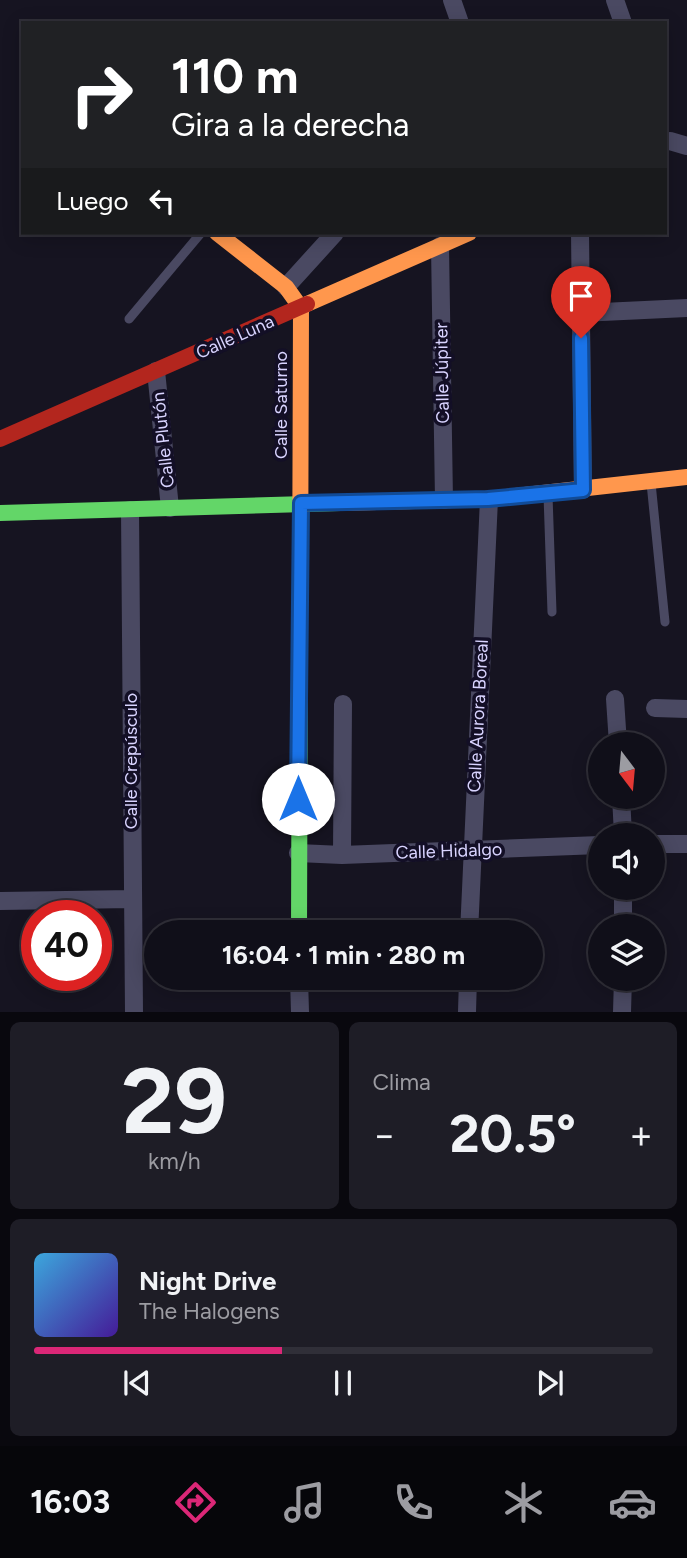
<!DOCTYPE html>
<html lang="es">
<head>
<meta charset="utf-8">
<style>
  :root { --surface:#100f19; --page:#1e1d26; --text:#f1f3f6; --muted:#9c9ca2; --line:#302f38; --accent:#db2777 }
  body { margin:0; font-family:Figtree,sans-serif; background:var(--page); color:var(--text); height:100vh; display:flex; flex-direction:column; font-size:26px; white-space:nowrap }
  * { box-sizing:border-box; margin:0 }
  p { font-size:23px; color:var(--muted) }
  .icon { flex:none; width:38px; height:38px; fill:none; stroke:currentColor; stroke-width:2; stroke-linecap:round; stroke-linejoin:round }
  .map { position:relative; height:1012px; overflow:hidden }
  .sheet { display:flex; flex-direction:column; gap:10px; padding:10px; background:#09080e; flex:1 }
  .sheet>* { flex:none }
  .guide { position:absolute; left:21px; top:21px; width:646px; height:214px; border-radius:0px; box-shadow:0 4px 18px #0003,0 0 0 2px var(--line); background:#202124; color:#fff; overflow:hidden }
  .needle { width:46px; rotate:164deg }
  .fabs { position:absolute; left:588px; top:732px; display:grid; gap:14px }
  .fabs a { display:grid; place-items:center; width:77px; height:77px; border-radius:50%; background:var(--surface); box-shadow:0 4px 18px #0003,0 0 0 2px var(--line); font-size:35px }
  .speed { position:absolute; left:21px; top:900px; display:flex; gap:14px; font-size:35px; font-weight:700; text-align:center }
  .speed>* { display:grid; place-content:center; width:91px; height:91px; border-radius:50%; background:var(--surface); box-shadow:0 4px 18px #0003,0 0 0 2px var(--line); line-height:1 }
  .speed .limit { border:10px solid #d22; background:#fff; color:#111 }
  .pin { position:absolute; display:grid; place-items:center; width:60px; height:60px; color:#fff; margin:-72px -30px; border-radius:50% 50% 50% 0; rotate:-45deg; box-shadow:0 0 7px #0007 }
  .pin .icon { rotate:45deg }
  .me { position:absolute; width:77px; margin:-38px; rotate:0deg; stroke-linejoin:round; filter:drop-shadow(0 0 5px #0008) }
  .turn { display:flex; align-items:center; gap:24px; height:147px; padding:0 35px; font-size:32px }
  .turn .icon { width:91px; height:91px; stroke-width:2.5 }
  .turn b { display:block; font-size:49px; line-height:60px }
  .then { display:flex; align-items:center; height:66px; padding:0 35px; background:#0003; gap:14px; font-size:26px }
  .big { font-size:52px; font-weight:700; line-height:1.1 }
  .sheet .widget { flex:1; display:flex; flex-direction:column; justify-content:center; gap:10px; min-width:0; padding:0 24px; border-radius:10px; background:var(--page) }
  .sheet .dial { align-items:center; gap:0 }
  .dial b { font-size:91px; line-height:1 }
  .song { display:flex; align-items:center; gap:21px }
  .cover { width:84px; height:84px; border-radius:10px; background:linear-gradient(135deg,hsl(200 70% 55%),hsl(260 70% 35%)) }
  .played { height:7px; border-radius:4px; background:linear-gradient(90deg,var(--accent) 40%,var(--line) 40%) }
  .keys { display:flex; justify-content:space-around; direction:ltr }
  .heat { display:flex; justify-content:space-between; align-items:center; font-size:38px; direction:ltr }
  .sheet .tiles { flex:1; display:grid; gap:10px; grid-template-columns:1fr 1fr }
  .widget:last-child { grid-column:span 2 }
  .trip { position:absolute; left:144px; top:920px; width:399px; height:70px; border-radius:35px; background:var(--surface); box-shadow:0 4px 18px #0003,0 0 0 2px var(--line); font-weight:700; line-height:70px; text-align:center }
  .tabs { display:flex; height:112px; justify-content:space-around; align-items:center; background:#06060a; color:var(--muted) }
  .tabs .icon { width:49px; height:49px }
  .tabs .selected { color:var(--accent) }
  .tabs b { font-size:32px; color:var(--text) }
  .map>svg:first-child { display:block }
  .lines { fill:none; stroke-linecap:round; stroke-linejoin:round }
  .lane { stroke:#4a4962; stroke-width:9 }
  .street { stroke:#4a4962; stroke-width:18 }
  .fast { stroke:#63d668; stroke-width:16 }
  .slow { stroke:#ff974d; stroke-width:16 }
  .jam { stroke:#b3261e; stroke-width:16 }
  .route-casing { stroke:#114b97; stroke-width:18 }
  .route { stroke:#1a73e8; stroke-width:12 }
  .labels { text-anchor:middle; stroke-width:7; stroke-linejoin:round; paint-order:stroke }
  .street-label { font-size:18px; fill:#d9d4ff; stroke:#130f26 }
</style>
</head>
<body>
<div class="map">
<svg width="687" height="1012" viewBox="0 0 687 1012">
  <rect width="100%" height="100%" fill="#161421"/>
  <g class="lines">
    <!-- lane -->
    <path class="lane" d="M129,319L201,233
      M651,483L665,622
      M548,495L552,612"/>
    <!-- street -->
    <path class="street" d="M452,0L460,23
      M615,0L623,23
      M670,141L687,146
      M580,233L583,490
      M440,246L444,500
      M286,287L335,233
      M581,313L687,308
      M156,371L170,508
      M130,510L134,1012
      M615,699L618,744
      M655,708L687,709
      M621,796L623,835
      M653,844H687
      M298,853L342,855L600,845
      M342,855L343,704
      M0,901L132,899
      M623,926V887
      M469,933L489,499
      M299,978L300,1012
      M467,1012L468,978
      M622,1012L623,978"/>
    <!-- fast -->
    <path class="fast" d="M0,513L340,503
      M299,933L300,618"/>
    <!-- slow -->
    <path class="slow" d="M217,233L286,287L301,308L300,618
      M307,304L469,233
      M340,503L489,499L687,477"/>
    <!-- jam -->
    <path class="jam" d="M0,439L307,304"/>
  </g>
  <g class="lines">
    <defs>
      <path id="route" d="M298,799L301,503L488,499L583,490L581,338"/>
    </defs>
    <!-- route casing -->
    <use href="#route" class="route-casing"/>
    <!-- route -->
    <use href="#route" class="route"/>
  </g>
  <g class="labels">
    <!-- street labels -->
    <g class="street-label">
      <text transform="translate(235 337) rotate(-24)" y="6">Calle Luna</text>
      <text transform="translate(442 373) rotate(-91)" y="6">Calle Júpiter</text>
      <text transform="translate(281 405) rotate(-90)" y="6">Calle Saturno</text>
      <text transform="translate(163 440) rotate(-96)" y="6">Calle Plutón</text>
      <text transform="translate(478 716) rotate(-87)" y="6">Calle Aurora Boreal</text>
      <text transform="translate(131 761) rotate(-90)" y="6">Calle Crepúsculo</text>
      <text transform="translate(449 851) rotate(-2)" y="6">Calle Hidalgo</text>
    </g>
  </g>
</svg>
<div class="fabs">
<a><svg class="needle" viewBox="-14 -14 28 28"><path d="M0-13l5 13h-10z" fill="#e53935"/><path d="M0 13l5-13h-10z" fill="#9c9ca2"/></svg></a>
<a><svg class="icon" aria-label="sound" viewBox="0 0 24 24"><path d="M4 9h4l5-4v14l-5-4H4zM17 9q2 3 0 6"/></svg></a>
<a><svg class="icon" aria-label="layers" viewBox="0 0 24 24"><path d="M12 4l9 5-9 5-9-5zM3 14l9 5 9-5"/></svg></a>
</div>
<div class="speed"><div class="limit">40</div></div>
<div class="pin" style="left:581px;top:338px;background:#d93025"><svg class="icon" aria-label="arrive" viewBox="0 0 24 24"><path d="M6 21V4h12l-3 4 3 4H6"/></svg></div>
<svg class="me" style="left:298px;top:799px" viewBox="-20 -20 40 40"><circle r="19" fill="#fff"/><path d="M0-13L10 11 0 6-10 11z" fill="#1a73e8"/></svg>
<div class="trip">16:04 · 1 min · 280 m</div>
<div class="guide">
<div class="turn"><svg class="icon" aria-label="right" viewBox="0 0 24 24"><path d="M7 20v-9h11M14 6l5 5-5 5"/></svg><div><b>110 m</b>Gira a la derecha</div></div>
<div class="then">Luego<svg class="icon" aria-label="left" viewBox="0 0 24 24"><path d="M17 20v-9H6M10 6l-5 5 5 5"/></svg></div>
</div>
</div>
<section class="sheet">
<div class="tiles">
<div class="widget dial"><b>29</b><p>km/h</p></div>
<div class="widget"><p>Clima</p>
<div class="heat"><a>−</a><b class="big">20.5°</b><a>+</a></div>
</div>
<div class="widget">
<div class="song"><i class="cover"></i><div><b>Night Drive</b><p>The Halogens</p></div></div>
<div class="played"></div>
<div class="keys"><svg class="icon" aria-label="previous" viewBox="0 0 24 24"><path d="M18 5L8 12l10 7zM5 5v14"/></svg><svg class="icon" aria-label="pause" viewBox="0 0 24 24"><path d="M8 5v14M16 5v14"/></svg><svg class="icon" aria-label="next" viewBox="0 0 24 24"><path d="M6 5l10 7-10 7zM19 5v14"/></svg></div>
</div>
</div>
</section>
<nav class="tabs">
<b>16:03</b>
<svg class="icon selected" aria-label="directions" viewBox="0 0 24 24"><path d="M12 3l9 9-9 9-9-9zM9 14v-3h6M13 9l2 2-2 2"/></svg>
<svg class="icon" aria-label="music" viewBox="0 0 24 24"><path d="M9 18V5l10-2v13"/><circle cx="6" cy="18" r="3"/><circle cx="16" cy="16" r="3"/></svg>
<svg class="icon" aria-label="phone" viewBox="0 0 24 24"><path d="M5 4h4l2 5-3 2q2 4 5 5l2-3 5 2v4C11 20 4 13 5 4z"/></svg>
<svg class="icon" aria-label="climate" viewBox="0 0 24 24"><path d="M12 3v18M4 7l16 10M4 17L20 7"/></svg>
<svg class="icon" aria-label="car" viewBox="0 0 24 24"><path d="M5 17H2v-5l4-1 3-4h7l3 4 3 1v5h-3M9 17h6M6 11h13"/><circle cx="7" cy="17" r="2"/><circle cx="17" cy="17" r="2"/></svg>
</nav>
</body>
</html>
